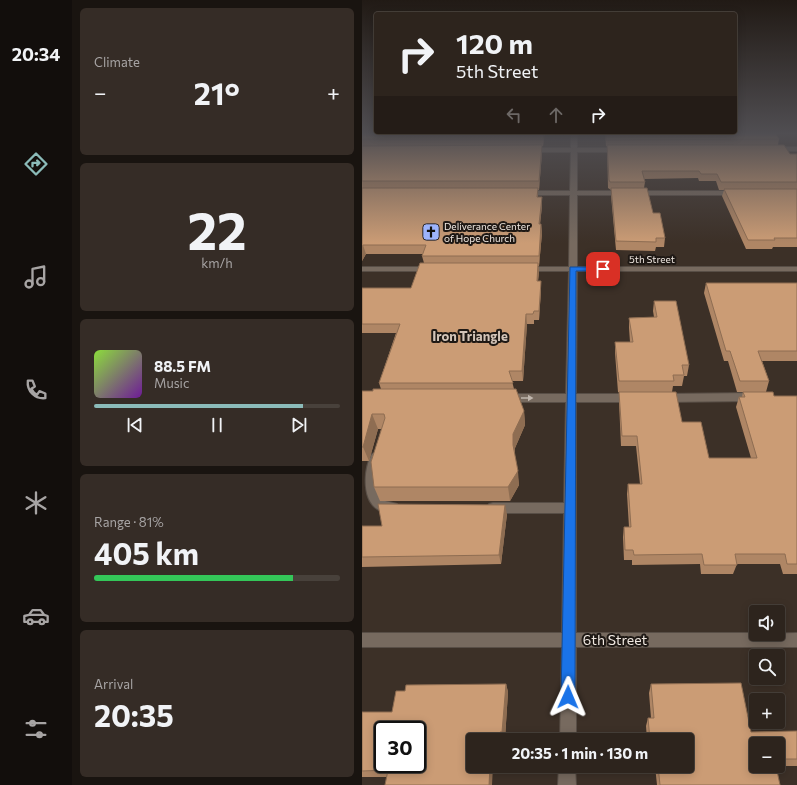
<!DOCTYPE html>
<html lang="en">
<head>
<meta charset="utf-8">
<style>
  :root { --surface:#2d241d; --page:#352c26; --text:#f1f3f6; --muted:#a7a4a4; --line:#48413b; --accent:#8bbbb9 }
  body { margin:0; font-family:Commissioner,sans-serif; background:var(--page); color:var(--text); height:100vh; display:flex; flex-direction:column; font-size:15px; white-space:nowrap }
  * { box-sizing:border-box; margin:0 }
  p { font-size:13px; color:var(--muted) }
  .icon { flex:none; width:22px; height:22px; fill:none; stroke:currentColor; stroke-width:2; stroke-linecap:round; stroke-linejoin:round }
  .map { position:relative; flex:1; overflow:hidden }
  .panel { display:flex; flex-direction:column; gap:8px; padding:8px; background:#191410; width:290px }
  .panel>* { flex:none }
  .banner { position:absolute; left:12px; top:12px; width:363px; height:122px; border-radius:4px; box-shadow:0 2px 10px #0003,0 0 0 1px var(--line); background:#2d241d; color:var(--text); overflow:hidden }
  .fabs { position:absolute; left:387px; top:605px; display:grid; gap:8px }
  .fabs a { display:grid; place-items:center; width:36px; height:36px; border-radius:4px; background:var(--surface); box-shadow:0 2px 10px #0003,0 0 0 1px var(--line); font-size:20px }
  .speed { position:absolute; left:12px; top:721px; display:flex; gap:8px; font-size:20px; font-weight:700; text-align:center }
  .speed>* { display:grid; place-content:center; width:52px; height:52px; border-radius:50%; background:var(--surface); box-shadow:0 2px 10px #0003,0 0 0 1px var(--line); line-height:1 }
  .speed .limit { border:2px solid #111; border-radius:6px; background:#fff; color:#111 }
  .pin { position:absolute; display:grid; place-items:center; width:34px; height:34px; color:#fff; margin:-17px; border-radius:8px; box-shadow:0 2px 6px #0006 }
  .me { position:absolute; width:44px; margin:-22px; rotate:1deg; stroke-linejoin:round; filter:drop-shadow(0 0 3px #0008) }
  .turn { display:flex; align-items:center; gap:14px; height:84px; padding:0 16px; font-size:18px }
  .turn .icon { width:52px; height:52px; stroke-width:2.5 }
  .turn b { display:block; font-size:28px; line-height:34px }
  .lanes { display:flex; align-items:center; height:38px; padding:0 16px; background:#0003; justify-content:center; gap:20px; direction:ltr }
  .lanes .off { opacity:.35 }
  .big { font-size:30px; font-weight:700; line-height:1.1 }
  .panel .card { flex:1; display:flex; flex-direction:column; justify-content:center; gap:6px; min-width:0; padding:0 14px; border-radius:6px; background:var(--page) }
  .panel .dial { align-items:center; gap:0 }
  .dial b { font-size:52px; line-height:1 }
  .song { display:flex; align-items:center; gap:12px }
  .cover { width:48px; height:48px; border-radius:6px; background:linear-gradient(135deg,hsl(90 70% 55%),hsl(280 70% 35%)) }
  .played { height:4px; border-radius:2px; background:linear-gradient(90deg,var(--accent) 85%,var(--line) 85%) }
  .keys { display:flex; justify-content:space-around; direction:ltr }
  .heat { display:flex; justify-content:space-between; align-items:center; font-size:22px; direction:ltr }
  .charge { height:6px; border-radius:3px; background:linear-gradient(90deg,#34c759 81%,var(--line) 0) }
  .trip { position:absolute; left:104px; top:733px; width:228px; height:40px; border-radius:4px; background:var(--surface); box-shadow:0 2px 10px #0003,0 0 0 1px var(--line); font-weight:700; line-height:40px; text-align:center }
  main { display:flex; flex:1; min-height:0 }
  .tab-bar { display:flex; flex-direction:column; width:72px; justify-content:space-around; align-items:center; background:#120e0c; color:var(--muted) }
  .tab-bar .icon { width:28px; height:28px }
  .tab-bar .active { color:var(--accent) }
  .tab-bar b { font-size:18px; color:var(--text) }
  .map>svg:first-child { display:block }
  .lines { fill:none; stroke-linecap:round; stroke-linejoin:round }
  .minor-casing { stroke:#584e46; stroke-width:2 }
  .minor { fill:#776a5f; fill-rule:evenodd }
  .wall { fill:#af8665 }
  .shaded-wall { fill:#8e6d52 }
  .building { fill:#cb9c75; stroke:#8e6d52; fill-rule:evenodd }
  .oneway { fill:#c0b6ad }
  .route { fill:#1a73e8; stroke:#114b97 }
  .labels { text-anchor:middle; stroke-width:4; stroke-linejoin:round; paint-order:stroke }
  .far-poi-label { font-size:10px; fill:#f0e8e1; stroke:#1f1915; text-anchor:start }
  .far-street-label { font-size:10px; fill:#f0e8e1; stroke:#1f1915 }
  .neighbourhood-label { font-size:13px; font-weight:bold; fill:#d3c4b8; stroke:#1f1915 }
  .near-street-label { font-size:14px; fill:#f0e8e1; stroke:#1f1915 }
</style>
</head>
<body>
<main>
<nav class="tab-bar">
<b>20:34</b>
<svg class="icon active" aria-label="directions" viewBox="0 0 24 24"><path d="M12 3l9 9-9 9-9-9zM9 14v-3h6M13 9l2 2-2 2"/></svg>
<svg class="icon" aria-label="music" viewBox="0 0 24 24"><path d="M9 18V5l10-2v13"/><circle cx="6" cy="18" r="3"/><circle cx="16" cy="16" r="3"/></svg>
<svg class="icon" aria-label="phone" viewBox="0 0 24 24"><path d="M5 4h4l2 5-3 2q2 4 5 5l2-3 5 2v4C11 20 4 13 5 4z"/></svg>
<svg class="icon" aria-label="climate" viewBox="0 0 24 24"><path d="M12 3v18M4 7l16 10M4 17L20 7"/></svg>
<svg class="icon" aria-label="car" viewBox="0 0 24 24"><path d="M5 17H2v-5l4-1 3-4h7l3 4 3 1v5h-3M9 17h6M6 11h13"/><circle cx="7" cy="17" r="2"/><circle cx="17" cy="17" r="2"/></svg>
<svg class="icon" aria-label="filters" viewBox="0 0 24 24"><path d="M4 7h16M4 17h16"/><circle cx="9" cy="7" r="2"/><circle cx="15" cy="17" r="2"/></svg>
</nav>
<section class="panel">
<div class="card"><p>Climate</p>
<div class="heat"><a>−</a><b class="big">21°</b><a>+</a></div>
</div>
<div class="card dial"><b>22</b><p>km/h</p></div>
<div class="card">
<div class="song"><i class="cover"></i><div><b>88.5 FM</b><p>Music</p></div></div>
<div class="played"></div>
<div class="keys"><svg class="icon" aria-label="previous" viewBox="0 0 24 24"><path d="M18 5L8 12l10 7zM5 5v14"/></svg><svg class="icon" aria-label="pause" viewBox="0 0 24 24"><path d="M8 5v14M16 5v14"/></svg><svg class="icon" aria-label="next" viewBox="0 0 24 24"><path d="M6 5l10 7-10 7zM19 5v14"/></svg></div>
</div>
<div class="card"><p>Range · 81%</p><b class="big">405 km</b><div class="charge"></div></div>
<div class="card"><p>Arrival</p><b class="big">20:35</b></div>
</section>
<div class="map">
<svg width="435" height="785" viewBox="0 0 435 785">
  <rect width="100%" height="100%" fill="#3c3027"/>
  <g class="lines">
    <defs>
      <path id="minor" d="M209,133H215V148H258L261,150L258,152H215V191H375L378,193L375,195H215V267H435V271H215L214,394H270L275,398L270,402H214V633H394V634L435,633V647H214V740H198L200,647H0V633H200L202,513H131L127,512L125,508L127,504L131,503H202L204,402H144L139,398L144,394H204L207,271H164L160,269L164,267H207L208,195H163L160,193L163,191H208L209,152H168L165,150L168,148H209Z
        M435,147V151H412L409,149L412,147Z
        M0,267H68L72,269L68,271H0Z
        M390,393L395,397L390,401L302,402L297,398L302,394Z
        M14,453L18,454L20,457C16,470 9,488 19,500L35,504L37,508L35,512C29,514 23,513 17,510C0,502 1,470 10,454Z
        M197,766H213L214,785H196Z"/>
    </defs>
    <!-- minor casing -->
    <use href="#minor" class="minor-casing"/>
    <!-- minor -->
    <use href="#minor" class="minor"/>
  </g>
  <!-- wall -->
  <path class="wall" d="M0,133H183L181,146H180V153L177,190H176V197L180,206L178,224H179L180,233L177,266H176L177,272L176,281H179V290L177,320H172V324H165L161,381H150L152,389L162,411L163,425L153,448V456L157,485L148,501H18L12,487L19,429H16L7,461H0V391H11L19,389L17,383L34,333H0V288H49L62,263L60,256L61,254H4L0,261Z
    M243,133H413L417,139L416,145L428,154H435V247H411L410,249H384L360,196L362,190H357L354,181H337L336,178L282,179L283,182L282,188L291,213L303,238L302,247H294L293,251L254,250L249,196V190L246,188L245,146H244Z
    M344,283H435V361H400L407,381L404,392H375L366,361H362L342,293Z
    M292,301L327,365L325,376H322L320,386H311L310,392L320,422L347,458H389L374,407L377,397H380L381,392L412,396H435V574H421L418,564H375L371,574H339L338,564L270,565V560H262L261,537L262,527H267L265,494L266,484H278L274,446H259L257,402V392H256L253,353V342H268L267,328V318L292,317L291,311Z
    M145,514L139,564L0,567V526H20Z
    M144,684L146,692L143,739H140V740H111L25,777H0V712H30L43,691Z
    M289,684L389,732L435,731V766H416V744H394L418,785H295L293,766H325V740H285L284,726L286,718H289L287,693Z"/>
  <!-- shaded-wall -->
  <path class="shaded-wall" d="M182,133H183L181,146V139Z
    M180,145V153L177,190V181Z
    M180,197V206L177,233V224Z
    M179,224L180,233L177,266V256Z
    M1,245L4,254L0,261V247Z
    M176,263L177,272L175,290V281Z
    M179,281V290L177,320V311Z
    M164,314L165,324L161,381L160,371Z
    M162,411L163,425L153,448L152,459L151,445V434Z
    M10,414L16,429L7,461L1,447Z
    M156,471L157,485L148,501L146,487Z
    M143,505L145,514L139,564L137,555Z
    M144,684L146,692L143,739L140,732Z
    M138,732L140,739V740H137Z
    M128,766H131L130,785H127Z"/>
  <!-- building -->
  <path class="building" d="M0,133H182L181,139H0Z
    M244,133H413L417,139L244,140Z
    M180,145L177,181H0V146Z
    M245,145H422L428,154H435V182H359L355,174H339L337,171H280L283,182H248L247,180Z
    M0,188H176L175,197H180L177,224H179L177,256H60L64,245H1L0,247Z
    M249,188H285L291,213H298L303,238H294V242L254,241Z
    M362,189H435V238H412L413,240H386Z
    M58,263H176L175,281H179L177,311H172L171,314H164L160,371H147L151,383H17L38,324H0V288H49Z
    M344,283H435V351H396L407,381H378L368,351H364Z
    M292,301H314L327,365H320L322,375H311L312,381H257L253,342H271L267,318L295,317Z
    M11,389H154L162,411L151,434V445L156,471L146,487H12L9,462L23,418L22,414H10L1,447H0V391H11Z
    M257,392H314L320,422H339L347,458H395L377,397H383L381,392H411L412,396H435V564H425L423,554H373L375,565H342L340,554L272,555L271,550H263L262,527H269L266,484H280L275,436H260Z
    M16,504L143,505L137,555L0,557V526H20Z
    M379,683L389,732L435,731V759H416V744H394V766H414L418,785H298L296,766H325V740H288L286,718H292L289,684Z
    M144,684L140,732H138L137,740H111V766H128L127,785H23L26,770L0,771V712H30L34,691H43L44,685ZM21,730H55V764H21Z"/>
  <!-- one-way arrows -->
  <defs><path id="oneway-solid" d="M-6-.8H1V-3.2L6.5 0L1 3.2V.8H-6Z"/></defs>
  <use class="oneway" href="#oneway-solid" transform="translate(165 398)"/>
  <!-- sky -->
  <linearGradient id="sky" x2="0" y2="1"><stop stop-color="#211a15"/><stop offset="0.55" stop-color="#504e52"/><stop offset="1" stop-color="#504e52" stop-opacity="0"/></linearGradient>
  <rect width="435" height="243" fill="url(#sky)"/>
  <!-- route -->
  <path class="route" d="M208,267H241L244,269L241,271H214L213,697L211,702L206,704L201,702L199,697Z"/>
  <!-- icons -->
  <defs>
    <symbol id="church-square" viewBox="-11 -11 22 22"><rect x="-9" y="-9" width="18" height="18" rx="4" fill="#9db4fd" stroke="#1f1915"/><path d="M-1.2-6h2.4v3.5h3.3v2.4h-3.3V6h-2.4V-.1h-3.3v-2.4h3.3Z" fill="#111"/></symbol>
  </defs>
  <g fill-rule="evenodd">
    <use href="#church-square" x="59" y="222" width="20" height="20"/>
  </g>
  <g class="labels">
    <!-- far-poi labels -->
    <g class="far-poi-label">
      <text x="82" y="230">Deliverance Center<tspan x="82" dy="12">of Hope Church</tspan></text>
    </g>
    <!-- far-street labels -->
    <g class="far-street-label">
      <text x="290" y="263">5th Street</text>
    </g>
    <!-- neighbourhood labels -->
    <g class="neighbourhood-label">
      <text x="108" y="341">Iron Triangle</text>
    </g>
    <!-- near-street labels -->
    <g class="near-street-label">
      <text x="253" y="645">6th Street</text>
    </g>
  </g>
</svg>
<div class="fabs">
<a><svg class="icon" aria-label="sound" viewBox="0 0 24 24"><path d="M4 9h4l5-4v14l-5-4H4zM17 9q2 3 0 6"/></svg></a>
<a><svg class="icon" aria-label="search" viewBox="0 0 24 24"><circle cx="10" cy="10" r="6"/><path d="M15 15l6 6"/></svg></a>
<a>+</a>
<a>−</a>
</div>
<div class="speed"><div class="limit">30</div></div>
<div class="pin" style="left:241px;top:269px;background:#d93025"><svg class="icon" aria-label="arrive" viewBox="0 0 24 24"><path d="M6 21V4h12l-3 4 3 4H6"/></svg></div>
<svg class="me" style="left:206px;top:697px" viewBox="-20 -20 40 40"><path d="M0-17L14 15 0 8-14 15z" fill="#1a73e8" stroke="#fff" stroke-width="4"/></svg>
<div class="trip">20:35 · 1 min · 130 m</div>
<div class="banner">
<div class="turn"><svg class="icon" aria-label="right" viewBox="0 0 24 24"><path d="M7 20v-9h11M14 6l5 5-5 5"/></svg><div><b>120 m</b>5th Street</div></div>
<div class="lanes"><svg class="icon off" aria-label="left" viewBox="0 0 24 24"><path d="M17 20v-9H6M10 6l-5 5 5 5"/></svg><svg class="icon off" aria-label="ahead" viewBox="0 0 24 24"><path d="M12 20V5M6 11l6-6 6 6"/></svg><svg class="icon" aria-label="right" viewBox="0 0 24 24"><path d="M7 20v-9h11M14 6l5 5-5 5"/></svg></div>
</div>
</div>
</main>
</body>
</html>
